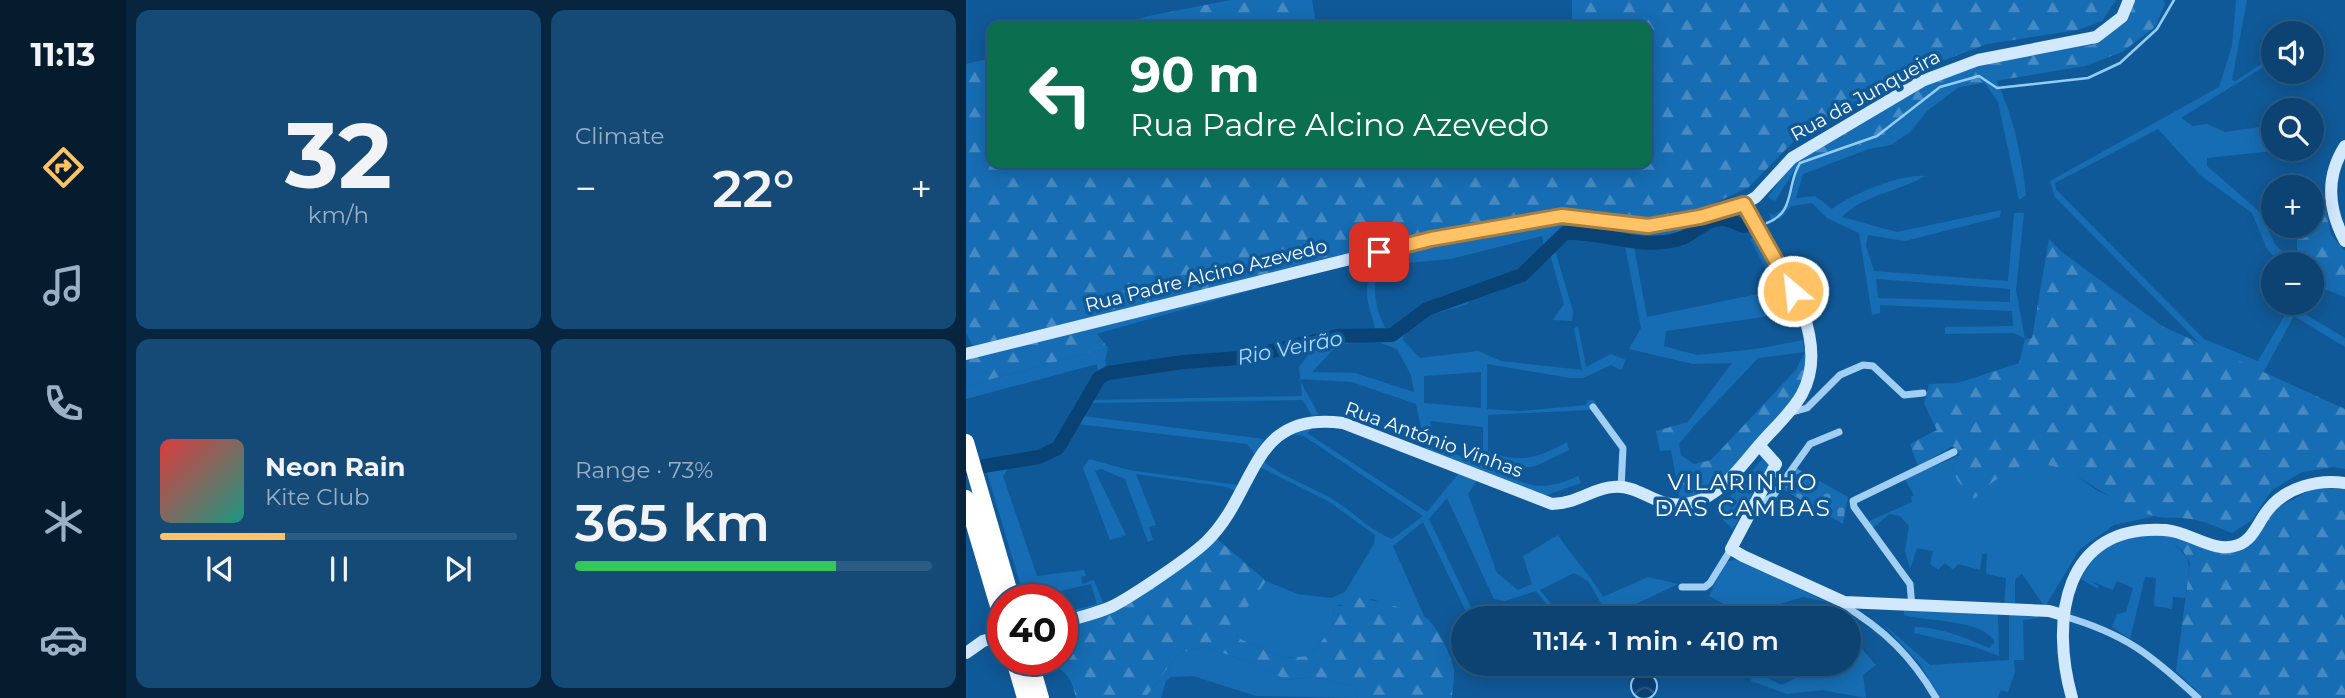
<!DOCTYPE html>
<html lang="en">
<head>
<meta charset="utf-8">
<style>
  :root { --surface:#0c4372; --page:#154a77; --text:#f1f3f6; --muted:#9ab0c4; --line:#2c5c84; --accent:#ffc264 }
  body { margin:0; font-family:Montserrat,sans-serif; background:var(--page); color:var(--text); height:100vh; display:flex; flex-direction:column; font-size:26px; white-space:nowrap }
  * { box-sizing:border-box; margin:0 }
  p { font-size:23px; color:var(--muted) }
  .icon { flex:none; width:38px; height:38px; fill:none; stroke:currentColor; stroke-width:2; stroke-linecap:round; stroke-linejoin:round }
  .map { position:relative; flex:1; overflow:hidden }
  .details { display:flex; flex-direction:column; gap:10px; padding:10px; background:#07253f; width:840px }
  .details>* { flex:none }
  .top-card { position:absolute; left:21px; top:21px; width:665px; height:147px; border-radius:14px; box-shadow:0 4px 18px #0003,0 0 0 2px var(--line); background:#0b6e4f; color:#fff; overflow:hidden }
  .fabs { position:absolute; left:1295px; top:21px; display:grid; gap:14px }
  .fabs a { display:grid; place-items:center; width:63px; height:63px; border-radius:50%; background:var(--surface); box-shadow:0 4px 18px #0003,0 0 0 2px var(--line); font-size:35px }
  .speed { position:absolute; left:21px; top:584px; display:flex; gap:14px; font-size:35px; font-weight:700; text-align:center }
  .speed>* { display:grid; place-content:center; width:91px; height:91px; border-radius:50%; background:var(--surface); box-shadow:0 4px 18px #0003,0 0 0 2px var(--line); line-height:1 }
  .speed .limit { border:10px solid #d22; background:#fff; color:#111 }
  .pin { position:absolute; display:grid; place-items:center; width:60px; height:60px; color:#fff; margin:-30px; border-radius:14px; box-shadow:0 4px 10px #0006 }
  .me { position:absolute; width:77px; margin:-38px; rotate:332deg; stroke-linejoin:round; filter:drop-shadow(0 0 5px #0008) }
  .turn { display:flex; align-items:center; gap:24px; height:147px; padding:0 28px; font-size:32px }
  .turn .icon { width:91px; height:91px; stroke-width:2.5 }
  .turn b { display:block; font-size:49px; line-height:60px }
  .big { font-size:52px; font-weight:600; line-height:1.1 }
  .details .card { flex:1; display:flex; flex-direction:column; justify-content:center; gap:10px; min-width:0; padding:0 24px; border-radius:14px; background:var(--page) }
  .details .dial { align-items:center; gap:0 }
  .dial b { font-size:91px; line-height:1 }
  .song { display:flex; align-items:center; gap:21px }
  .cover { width:84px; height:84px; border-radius:10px; background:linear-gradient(135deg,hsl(0 70% 55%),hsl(170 70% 35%)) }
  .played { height:7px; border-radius:4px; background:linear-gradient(90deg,var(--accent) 35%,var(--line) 35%) }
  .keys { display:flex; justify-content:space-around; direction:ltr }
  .heat { display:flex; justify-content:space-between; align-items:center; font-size:38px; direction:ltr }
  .charge { height:10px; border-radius:5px; background:linear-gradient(90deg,#34c759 73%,var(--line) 0) }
  .details .tiles { flex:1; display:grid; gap:10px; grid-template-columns:repeat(2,1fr) }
  .trip { position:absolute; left:485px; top:606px; width:410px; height:70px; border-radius:35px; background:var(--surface); box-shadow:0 4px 18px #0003,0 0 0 2px var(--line); font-weight:600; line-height:70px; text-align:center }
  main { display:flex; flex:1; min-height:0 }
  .dock { display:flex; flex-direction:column; width:126px; justify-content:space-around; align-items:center; background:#051b2e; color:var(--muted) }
  .dock .icon { width:49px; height:49px }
  .dock .on { color:var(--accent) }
  .dock b { font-size:32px; color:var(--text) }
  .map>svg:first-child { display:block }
  .green { fill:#176db3; fill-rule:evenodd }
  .forest { fill:url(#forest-firs) }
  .cemetery { fill:url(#cemetery-stones) }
  .water { fill:url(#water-waves); stroke:#92ccf8; stroke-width:2 }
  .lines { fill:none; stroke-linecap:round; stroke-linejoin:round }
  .stream { stroke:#92ccf8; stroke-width:2.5 }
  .river { stroke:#094274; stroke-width:14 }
  .street { stroke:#a1cff4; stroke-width:7 }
  .secondary { stroke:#d1e8fd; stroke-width:12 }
  .highway { stroke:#fff; stroke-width:16 }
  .route-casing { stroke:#a67e41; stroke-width:18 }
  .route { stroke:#ffc264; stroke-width:12 }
  .labels { text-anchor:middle; stroke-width:7; stroke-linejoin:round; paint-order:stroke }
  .street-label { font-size:19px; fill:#fff; stroke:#105998 }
  .water-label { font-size:21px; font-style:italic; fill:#add8fb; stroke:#105998 }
  .quarter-label { font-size:23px; letter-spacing:2px; fill:#fff; stroke:#105998 }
</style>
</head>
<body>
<main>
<nav class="dock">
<b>11:13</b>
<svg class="icon on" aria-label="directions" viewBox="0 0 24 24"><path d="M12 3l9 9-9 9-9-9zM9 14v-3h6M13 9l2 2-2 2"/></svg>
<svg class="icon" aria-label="music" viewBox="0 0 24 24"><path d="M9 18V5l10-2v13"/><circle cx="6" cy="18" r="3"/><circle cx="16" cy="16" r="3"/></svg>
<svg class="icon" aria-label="phone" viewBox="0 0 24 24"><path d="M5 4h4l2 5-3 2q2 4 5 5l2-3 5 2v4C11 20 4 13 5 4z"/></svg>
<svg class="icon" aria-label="climate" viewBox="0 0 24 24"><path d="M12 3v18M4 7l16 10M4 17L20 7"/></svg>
<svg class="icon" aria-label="car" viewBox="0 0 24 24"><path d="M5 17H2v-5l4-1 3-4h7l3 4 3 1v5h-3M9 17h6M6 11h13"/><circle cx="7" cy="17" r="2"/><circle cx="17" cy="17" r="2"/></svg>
</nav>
<section class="details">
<div class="tiles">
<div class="card dial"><b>32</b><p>km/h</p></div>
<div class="card"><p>Climate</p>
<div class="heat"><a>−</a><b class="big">22°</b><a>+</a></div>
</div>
<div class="card">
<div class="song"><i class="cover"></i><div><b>Neon Rain</b><p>Kite Club</p></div></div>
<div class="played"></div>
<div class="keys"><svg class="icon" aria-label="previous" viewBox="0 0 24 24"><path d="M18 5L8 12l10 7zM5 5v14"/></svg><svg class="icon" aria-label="pause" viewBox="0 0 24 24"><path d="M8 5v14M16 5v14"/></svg><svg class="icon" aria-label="next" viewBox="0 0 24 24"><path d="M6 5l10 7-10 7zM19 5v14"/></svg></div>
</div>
<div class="card"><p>Range · 73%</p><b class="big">365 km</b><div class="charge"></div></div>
</div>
</section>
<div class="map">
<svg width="1379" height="698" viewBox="0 0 1379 698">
  <defs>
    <pattern id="forest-firs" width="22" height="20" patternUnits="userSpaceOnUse" patternTransform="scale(1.75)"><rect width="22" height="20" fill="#176db3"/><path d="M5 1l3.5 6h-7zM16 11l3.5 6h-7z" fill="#458ac2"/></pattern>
    <pattern id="cemetery-stones" width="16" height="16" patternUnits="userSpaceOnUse" patternTransform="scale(1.75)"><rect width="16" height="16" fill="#176db3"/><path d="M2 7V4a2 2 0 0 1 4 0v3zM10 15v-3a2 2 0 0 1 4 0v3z" fill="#458ac2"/></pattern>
    <pattern id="water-waves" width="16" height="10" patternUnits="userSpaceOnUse" patternTransform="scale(1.75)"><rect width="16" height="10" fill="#094274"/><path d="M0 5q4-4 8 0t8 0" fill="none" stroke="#2e5e89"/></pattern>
  </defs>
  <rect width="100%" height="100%" fill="#105998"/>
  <!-- green -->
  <path class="green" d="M1270,0H1281L1266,80L1270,81L1307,56V61L1215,118L1227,126L1241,124L1259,132L1307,125L1304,138L1307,151L1241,158V166L1294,212L1309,244L1327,264H1315L1301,249L1286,213L1234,175L1192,129L1089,183L1090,189L1238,339L1292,361L1326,303H1334L1332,310L1379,338V347L1328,316L1297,373L1236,346L1089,197L1084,181L1253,87L1266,46Z
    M1030,80C1047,114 1056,157 1060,195L1053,200L1032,102L1018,82Z
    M993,87L961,111L944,132L925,145L903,149L837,174L830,198L849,196L866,209C883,195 937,173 959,176C932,192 898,194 876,217L931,232L1035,210L1034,217L939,241L902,235L900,246L908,271L1042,281L1048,213H1058L1050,290L1059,339L1048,333L979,334V327L1047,326L1046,311L914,305V313L906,315L893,233L861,218L846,203L825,206L815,218L805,220L803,213L808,215L822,206L832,170L830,168L809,201L802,197L829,159L850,149V161L882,148L916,140L963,97ZM910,279L1044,289V302L912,298Z
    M767,214L776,217L784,228L782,231L756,223L728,232L716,243L668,247L681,317L811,290L784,239L789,237L831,312L700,331L698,346L731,355L790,349L837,340L839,352L792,358L728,426L722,422L766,363L727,364L663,349L675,328L659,246L610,236L595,240L589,250L607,311L606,321L587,320L598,304L584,254L568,263L551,283L508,297L506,288L548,273L578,247L576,236L485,259L439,263L410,273C407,292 410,314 421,330H429L458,307L500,296L502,304L461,316L439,332L437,340L454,358L512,351L535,361L616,370L608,328L612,326L620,367L645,354L660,360L655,370L645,365L617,378H604L521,364V409L554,411L620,405L622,400H628L632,408L623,410L522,415V452C557,463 569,459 601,442L603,450L570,466L548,469L551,480C574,490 590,486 612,476L615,483L578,496L460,451L450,404L386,382L333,379L353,415L346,416L337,400L125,403L117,416L298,439L289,454L281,444L111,424C89,457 83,458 44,466L37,476L71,576L118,570L120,576L115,577L116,584L128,580L137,603L96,617V613L131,604L125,584L77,595L78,600H59L17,459L70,454L89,443L132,371L131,364L0,399V386L142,348L139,361L142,370L272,354L365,333L403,332L409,327C400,295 394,286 416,258L591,222L676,232L710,229ZM409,341L431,349L445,375L448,392L389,373L346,372L368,349L367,345ZM347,349L333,367L336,396L127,400L143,376L214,366L271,362ZM515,372V408L458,403V376ZM464,421L517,427V464L469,447Z
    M333,277L130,334L125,326Z
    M349,425L341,433L461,512L493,473L511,480L502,494L531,573L552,590L566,584L557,556L592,535C606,557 624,574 637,597L682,577L712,584L653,612L637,607L622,581L608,573L574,590L597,618H591L570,591L539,601L528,599L481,498L463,519L510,618H503L457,522L427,546L458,616L421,606L407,599L369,606L364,631L343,656L317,658L272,638L269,623L300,581L332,594L365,598L379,592L408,544L409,535L362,501L294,467L297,461C317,477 339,484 361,496C384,508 401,529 426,539L457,516L338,436L323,434Z
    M797,458L804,463L767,529L750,513Z
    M123,459L163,470L272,485L269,491L261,487L170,474L190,525L183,527L187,540L182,542L159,479L135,469L129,471L160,535L144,540L117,468Z
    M983,460L991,480L1030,476L1069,461L1103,471L1132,491L1189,516L1148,525L1113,550L1079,607L1056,574L1049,580V606H1038L1040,578L1020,574L1021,554H1016L1014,570L992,564L987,570L979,563L972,570L964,564L967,551L951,548L944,569L939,551L943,526L934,516L923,514L906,529L901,522L946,502L945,497L948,495L938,478Z
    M1195,534C1228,559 1225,558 1219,598L1207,597L1206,609L1188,606L1190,578L1179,577L1164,639L1146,627L1151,614L1160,612L1167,588L1151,581L1147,590L1122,580L1133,586L1132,589L1115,579C1134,542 1154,537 1195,534Z
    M771,559L861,602L837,597L814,604L834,618H795L792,611L767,609L743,596L760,562Z
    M938,610L1032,615L1033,656L1009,647L948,633L949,627C974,627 1000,638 1023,648L1029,642C1016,619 963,622 938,615Z
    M1043,615H1072V618L1057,620L1058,660H1048L1049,672L1042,692L1035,690L1032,698H974L954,664L915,622L964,665L1043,660Z
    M882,638L890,642L910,665L897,675L900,698L856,690L821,694L785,681L789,663H795L794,675L816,685L858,663L887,666L893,656L882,651Z
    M237,647L279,660L321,680L348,677L386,686L392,698L290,696L227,676L205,677L200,681L195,698H179L213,653Z"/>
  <!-- forest -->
  <path class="forest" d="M265,0H346L350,26H148L183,16Z
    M606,0H1150L1136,21L1112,30L1021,44L950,71L826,143L783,187L727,213L679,220L591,210L475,232L7,346L0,333V64L26,58V163H681V26H606Z
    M1168,0H1197L1199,4L1189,27L1156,52L1119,66L993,87L963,97L916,140L882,148L850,161V149L966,80L1030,60L1126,45L1159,23Z
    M1346,192L1357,193L1365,235L1379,251V297L1346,284V264H1331V226H1346Z
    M1083,239L1096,252L1196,326L1379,409V469L1368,467L1336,472L1306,490L1286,520L1266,533C1253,528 1239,521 1225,519C1213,517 1200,519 1188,516C1111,493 1083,422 1008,499L991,480L983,460L994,455L987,446L952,466L944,444L971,430L958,404L963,384L992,383L1053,363L1059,339L1066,338Z
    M125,326L142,348L0,386V360Z
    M839,352V371L831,394L756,480L736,494L714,500L705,450L694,451L690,431L722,422L728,426L713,444L715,455L728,464L745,460L830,370Z
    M1349,488L1379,489V698H1238L1210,671L1224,563L1217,551L1195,534L1209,535L1259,552L1307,510Z
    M250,538L300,581L270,623L272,638L317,658L343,656L364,631L369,606H375L385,596C398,598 449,610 459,617C472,627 485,654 488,670C489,679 486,689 486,698H392L386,686L348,677L321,680L279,660L237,647L213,653L179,698H110C105,675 99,670 77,661L96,660V627C155,616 202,572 250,538Z"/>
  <!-- cemetery -->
  <path class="cemetery" d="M830,468L882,497L877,524L818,490Z"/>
  <!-- water -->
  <path class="water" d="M665 686a13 13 0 1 1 26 0a13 13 0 1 1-26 0Z"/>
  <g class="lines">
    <!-- stream -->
    <path class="stream" d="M801,223C830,212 820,185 834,163L911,136L974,87L1013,76L1031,88L1122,78L1154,63L1191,29L1208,0"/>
    <!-- river -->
    <path class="river" d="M0,469L73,457L92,448L133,378L142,373L217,362L274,358L372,336L426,335L461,309L556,275L599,233C640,231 670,251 713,239C728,235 739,218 757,219C763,219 771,224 778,226"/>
    <!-- street -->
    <path class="street" d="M627,407L657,448L655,488
      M823,413L841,408L874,375L897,365L907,366L938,395L957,393
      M791,500L797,502L807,496L844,444L873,432
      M716,587H739L744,583L765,549
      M877,605C918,629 946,657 970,698
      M946,607L944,584L888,507L887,501L988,452
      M1097,616C1160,634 1185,655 1232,698"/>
    <!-- secondary -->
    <path class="secondary" d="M1379,146C1359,177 1362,209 1379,241
      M0,354L465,239L595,216L682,226L735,217L778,204L790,197L826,158L956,81L1012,60L1130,37L1156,17L1163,0
      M793,445L810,464L765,549L777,556L878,602L1083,611L1097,615
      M96,622C112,618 132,613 147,606C168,595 223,558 240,542C292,492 283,410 377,423L586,504C613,503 627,488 647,487C678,484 690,513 728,502C757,494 776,464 795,443C808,428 827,411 836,394C869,334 807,255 778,204
      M0,653L17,641L37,635
      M1106,698C1084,620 1097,523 1200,530C1224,532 1248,554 1272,545C1288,539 1292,522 1302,510C1320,487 1352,479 1379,483"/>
    <!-- highway -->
    <path class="highway" d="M0,442L46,600
      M0,498L37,623
      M48,660L59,698
      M64,660L75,698"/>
  </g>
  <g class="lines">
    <defs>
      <path id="route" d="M413,252L465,239L596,216L682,226L734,217L778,204L827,291"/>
    </defs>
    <!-- route casing -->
    <use href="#route" class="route-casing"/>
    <!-- route -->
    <use href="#route" class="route"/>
  </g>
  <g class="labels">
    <!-- street labels -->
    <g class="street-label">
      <text transform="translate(899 95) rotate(-29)" y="7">Rua da Junqueira</text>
      <text transform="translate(240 275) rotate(-14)" y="7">Rua Padre Alcino Azevedo</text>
      <text transform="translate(468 439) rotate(20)" y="7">Rua António Vinhas</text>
    </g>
    <!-- water labels -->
    <g class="water-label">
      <text transform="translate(324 348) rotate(-11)" y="7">Rio Veirão</text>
    </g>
    <!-- quarter labels -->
    <g class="quarter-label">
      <text x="777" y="490">VILARINHO<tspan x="777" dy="26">DAS CAMBAS</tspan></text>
    </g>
  </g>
</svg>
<div class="fabs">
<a><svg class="icon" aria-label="sound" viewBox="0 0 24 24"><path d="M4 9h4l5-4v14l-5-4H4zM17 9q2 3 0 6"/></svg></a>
<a><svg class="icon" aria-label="search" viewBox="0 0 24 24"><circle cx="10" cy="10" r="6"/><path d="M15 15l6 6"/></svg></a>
<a>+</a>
<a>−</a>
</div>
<div class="speed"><div class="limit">40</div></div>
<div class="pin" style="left:413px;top:252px;background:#d93025"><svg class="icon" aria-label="arrive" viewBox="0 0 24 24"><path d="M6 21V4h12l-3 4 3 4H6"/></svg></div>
<svg class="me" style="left:827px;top:291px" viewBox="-20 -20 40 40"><circle r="17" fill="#ffc264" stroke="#fff" stroke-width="3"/><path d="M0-11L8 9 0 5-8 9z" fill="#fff"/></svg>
<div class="trip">11:14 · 1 min · 410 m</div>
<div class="top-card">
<div class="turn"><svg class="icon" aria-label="left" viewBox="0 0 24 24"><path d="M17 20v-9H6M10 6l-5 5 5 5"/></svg><div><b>90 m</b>Rua Padre Alcino Azevedo</div></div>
</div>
</div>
</main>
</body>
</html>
